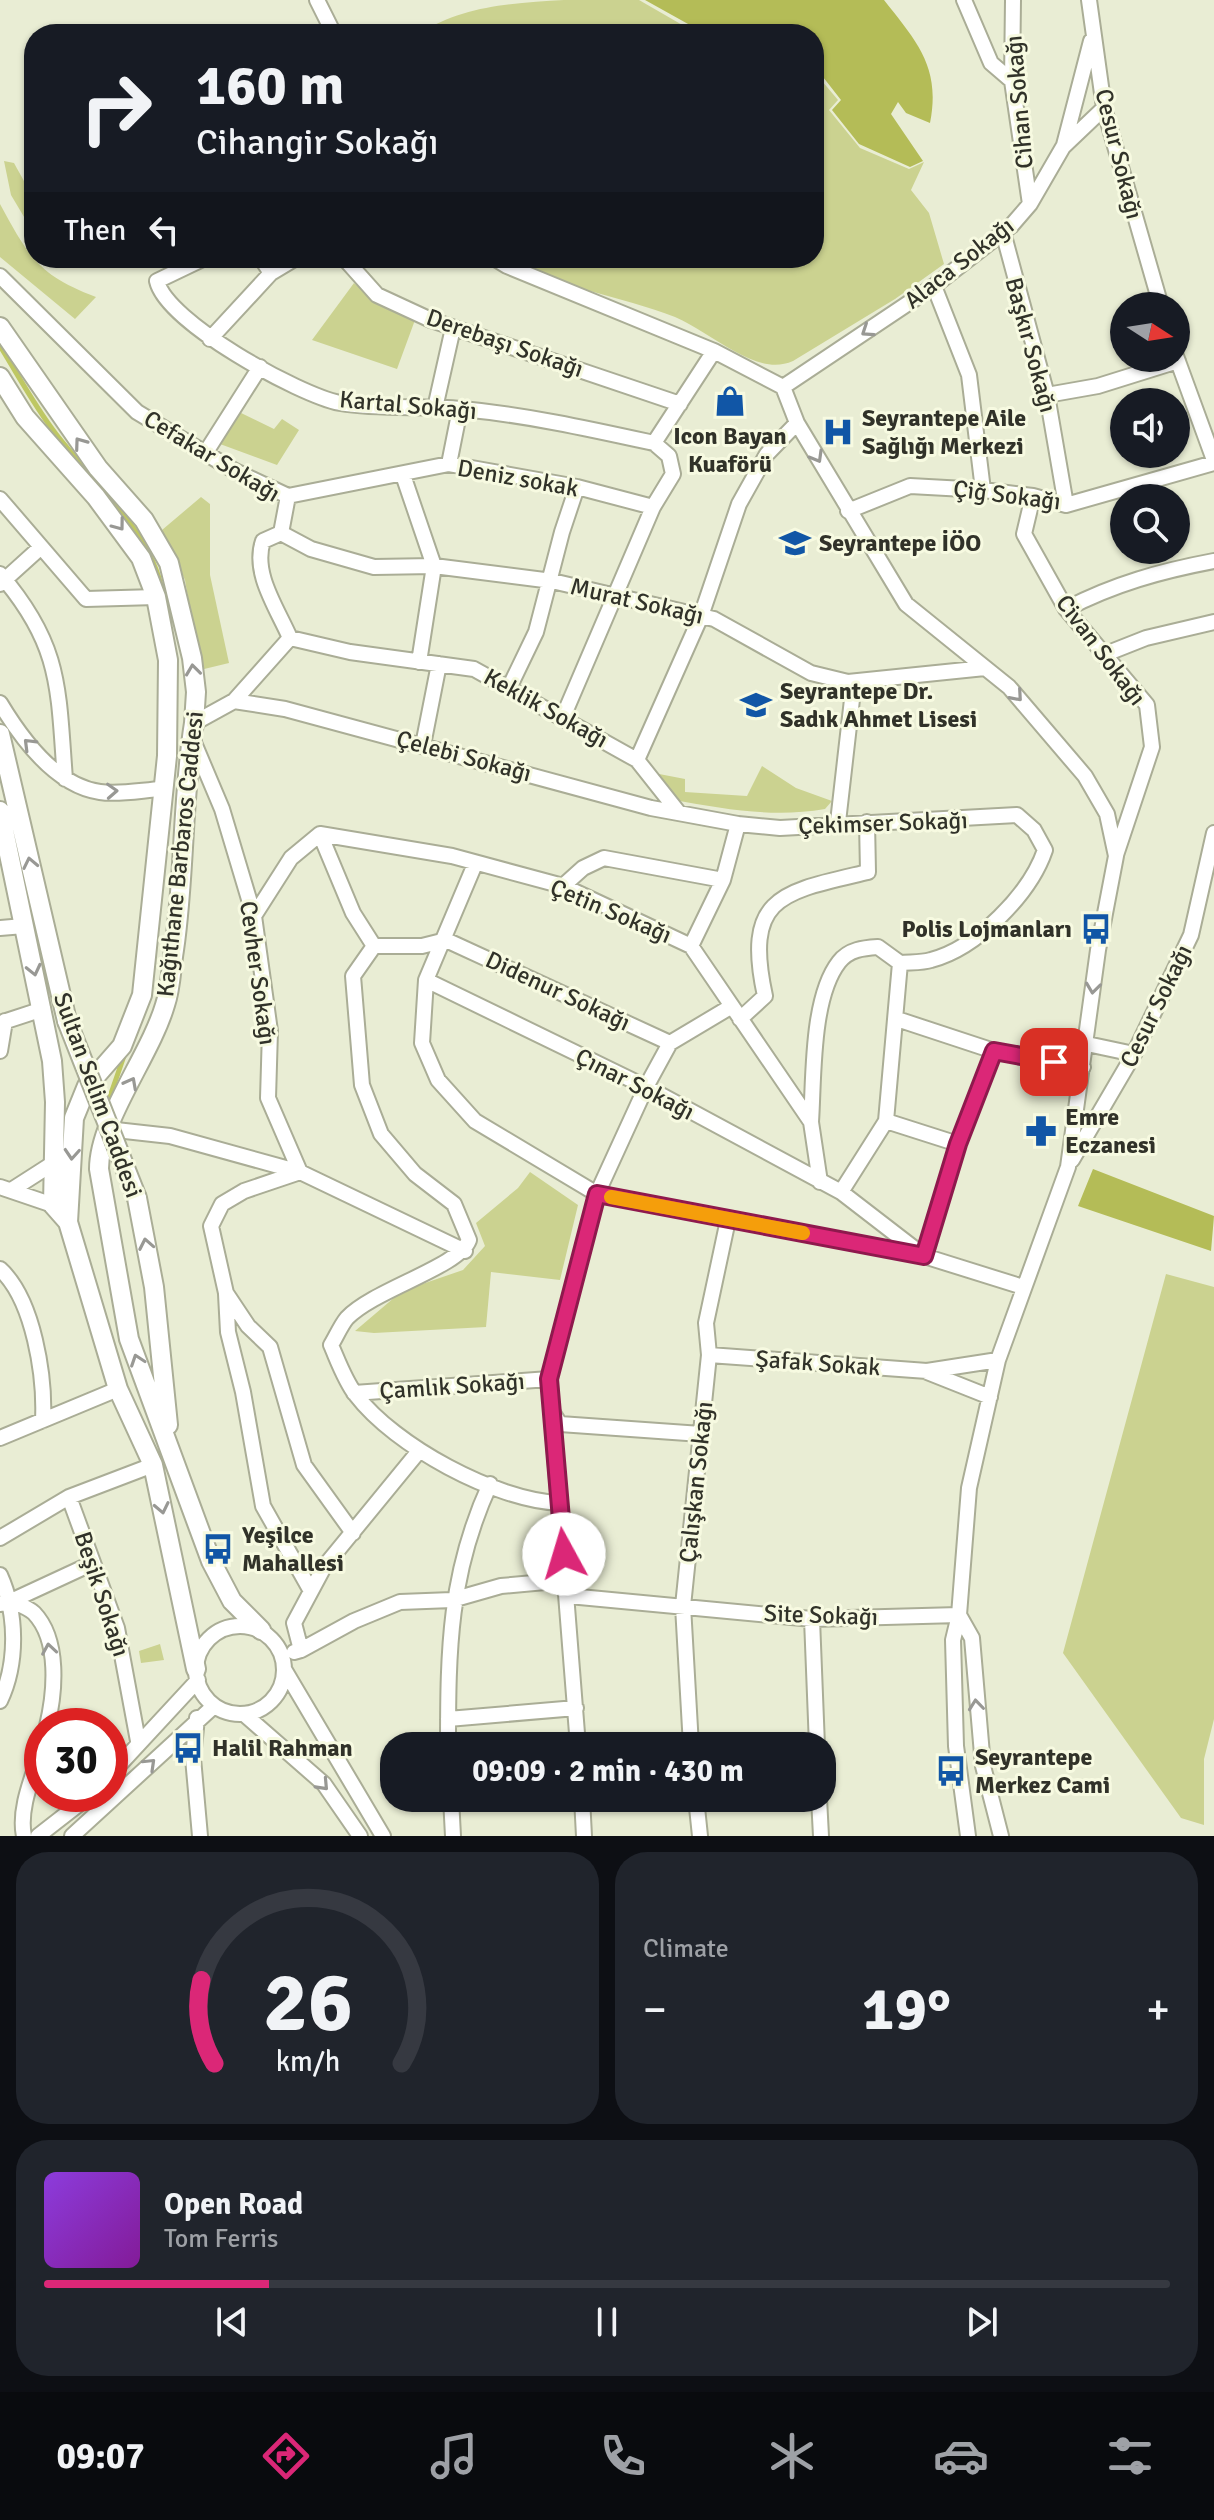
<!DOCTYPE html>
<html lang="en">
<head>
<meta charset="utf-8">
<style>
  :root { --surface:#171b24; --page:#20242c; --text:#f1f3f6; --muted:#9ea1a6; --line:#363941; --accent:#db2777 }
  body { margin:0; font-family:Signika,sans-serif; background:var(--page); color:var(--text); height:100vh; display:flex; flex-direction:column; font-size:30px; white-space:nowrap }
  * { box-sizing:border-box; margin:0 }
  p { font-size:26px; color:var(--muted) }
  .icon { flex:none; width:44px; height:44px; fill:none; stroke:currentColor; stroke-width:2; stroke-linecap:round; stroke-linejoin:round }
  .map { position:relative; height:1836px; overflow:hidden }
  .side { display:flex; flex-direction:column; gap:16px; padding:16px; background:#0d0f14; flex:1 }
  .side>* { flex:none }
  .top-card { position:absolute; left:24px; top:24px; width:800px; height:244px; border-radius:32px; box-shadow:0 2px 6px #0004; background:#171b24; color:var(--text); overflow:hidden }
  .needle { width:52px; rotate:102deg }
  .fabs { position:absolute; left:1110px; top:292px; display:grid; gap:16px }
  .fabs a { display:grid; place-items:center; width:80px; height:80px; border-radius:50%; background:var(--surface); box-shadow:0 2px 6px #0004; font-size:40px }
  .speed { position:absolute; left:24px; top:1708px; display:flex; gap:16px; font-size:40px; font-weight:700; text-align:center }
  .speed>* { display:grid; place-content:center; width:104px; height:104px; border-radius:50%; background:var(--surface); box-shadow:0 2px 6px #0004; line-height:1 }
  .speed .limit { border:12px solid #d22; background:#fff; color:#111 }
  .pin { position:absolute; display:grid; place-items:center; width:68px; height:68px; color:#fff; margin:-34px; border-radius:16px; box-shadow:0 4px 12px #0006 }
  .me { position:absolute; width:88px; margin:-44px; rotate:354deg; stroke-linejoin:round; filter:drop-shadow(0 0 6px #0008) }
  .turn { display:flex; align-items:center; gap:28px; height:168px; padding:0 40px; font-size:36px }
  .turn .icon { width:104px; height:104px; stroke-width:2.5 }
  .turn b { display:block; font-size:56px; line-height:68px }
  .then { display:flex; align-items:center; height:76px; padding:0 40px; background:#0003; gap:16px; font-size:30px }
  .big { font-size:60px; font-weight:700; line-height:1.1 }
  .side .card { flex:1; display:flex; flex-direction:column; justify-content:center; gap:12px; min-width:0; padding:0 28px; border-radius:32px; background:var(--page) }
  .side .dial { align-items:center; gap:0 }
  .dial svg { height:208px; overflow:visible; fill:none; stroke:var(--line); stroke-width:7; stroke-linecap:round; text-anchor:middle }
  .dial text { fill:var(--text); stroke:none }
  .song { display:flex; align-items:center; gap:24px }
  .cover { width:96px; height:96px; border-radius:12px; background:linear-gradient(135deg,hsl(270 70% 55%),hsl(290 70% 35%)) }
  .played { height:8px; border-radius:4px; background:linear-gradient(90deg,var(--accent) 20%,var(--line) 20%) }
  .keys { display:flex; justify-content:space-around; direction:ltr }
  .heat { display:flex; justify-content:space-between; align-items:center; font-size:44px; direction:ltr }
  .side .tiles { flex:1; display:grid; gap:16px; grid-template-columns:1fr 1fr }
  .card:last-child { grid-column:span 2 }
  .trip { position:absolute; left:380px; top:1732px; width:456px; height:80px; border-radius:32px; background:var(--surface); box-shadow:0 2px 6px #0004; font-weight:700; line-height:80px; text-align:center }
  .dock { display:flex; height:128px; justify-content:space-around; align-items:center; background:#090b0e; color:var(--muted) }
  .dock .icon { width:56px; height:56px }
  .dock .current { color:var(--accent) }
  .dock b { font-size:36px; color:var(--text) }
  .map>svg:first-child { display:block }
  .green { fill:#cbd290 }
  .forest { fill:#b4bc57 }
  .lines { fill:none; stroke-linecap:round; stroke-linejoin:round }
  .stream { stroke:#bec763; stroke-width:5 }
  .minor-casing { stroke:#aaad96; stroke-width:18 }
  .major-casing { stroke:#aaad96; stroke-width:22 }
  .minor { stroke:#fff; stroke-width:14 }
  .major { stroke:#fff; stroke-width:18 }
  .major-bridge-casing { stroke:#aaad96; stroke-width:22; stroke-linecap:butt }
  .major-bridge { stroke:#fff; stroke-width:18 }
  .oneway { stroke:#989894 }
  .route-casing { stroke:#8e194d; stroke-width:20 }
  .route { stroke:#db2777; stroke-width:14 }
  .slow { stroke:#f59e0b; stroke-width:14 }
  .labels { text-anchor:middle; stroke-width:6; stroke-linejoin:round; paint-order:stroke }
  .street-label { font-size:24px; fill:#313229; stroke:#f7fae1 }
  .poi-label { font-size:24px; font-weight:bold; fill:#313229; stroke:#f7fae1; text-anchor:start }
</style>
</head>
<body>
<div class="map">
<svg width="1214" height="1836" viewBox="0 0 1214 1836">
  <rect width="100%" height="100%" fill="#e9edd4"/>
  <!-- green -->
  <path class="green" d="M564,0H639L698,34H419C462,5 515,3 564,0Z
    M822,81L838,100L829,110L860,148L909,169L924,162L911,190L929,213L944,264L895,299L793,361C773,370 752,361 734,351C714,340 695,326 675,317C622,296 559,289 511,258H814V85Z
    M4,161L14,163C23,180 43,209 30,227L11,195Z
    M0,204C29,257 38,275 96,297L75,319L0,257Z
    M354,283L381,306L415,320L397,369L312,340Z
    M239,412L274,429L282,419L299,430L277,465L220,444Z
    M201,497L210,504V575L229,663L200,670L185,580L162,530Z
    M762,766L796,788L832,801L825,809C774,818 724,809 674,800L654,773L685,779V792L747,796Z
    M530,1172L578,1205L560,1280L491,1272L486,1327L374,1333L355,1331L402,1291L463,1270L485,1246L476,1223L518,1188Z
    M1166,1274L1214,1287V1719L1204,1759V1825L1181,1818L1063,1653Z
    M160,1644L164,1660L141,1663L139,1651Z"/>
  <!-- forest -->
  <path class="forest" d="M645,0H884C917,42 941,67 930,123L906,113L898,102L891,114L923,161L910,167L859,144L832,110L841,100L823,77L814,81V34H706Z
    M1093,1169L1214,1216L1211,1251L1078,1206Z"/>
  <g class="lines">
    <!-- stream -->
    <path class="stream" d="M0,346C18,375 35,407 56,434C90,478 153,535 162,591
      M107,1105L125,1053"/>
    <defs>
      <path id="minor" d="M317,0L334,34
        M964,0L991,63L1012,81
        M1013,0L1012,81L1030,204
        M1089,0L1104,108L1161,306
        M1064,145L1091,41
        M1003,232L1047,395L1066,505
        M205,258L157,281C166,322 299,395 340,403C381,410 421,405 462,409C527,415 590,429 654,443
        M261,258L271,273
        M344,258L377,295L431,320L680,404
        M494,258L507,266L714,351L783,387L797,423L906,604L1009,687L1085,776L1107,814L1116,856L1098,950L1068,1167L998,1360L969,1488L959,1615L953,1640L956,1746L968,1836
        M0,276L137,412L235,471L288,496
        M934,286L969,375L983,490
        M210,339L271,273L296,258
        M1176,356L1214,460
        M783,387L934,286L1011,226L1030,204L1063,147L1104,108
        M1047,395L1098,386L1178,361
        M435,408L453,328
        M206,452L260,367
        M449,464L460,409
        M403,475L434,566L419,662
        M288,496L449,464L577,487L653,507
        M1033,496L1024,534L1066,609L1147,705L1152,747L1116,855
        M0,499L86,599L156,597
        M848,511L910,486L983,490L1033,496L1066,505L1214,463
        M281,533L311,549L374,567L434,566L552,581L714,619L811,673L848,682L985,668
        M0,574C62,646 58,689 65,779
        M0,584L41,547
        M1066,609C1114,584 1161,571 1214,561
        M290,638L350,652L474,669L637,760L679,813
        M1103,655L1146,638L1214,622
        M510,686L536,632L562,532L577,487
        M234,701L290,638C277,608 252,573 263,541L281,533L288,496
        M0,703C21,738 56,786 100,792C119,795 143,790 162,789
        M563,717L653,507L673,474L669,456L654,443L714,351
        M194,723L234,701L285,709L651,808L738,824
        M192,738L222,809L254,916L270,1031L268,1098L300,1172L465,1251
        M423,745L439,664
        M637,760L701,616L739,504L767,454L797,423
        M838,822L854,682
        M320,834L353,913L374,946
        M475,864L426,980L422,1043L438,1080L475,1121L597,1194L924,1256L1023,1287
        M563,886L583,868L604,858L723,880L738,824L780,828L1017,815L1034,830L1045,850C1030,894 977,948 931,960C922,963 910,962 900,963
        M254,916L291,858L320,834L452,856L563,886L691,946L811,1122L820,1182
        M0,928L24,926
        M446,940L422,946H374L353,976L362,1085L381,1134L415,1174L454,1204L469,1240C459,1267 375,1289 347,1318C341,1325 336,1337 331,1345C338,1361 345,1381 356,1395C395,1446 495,1500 559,1503
        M446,940L670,1043
        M691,946L723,880
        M426,980L646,1087L841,1192L924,1256L958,1144L994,1051
        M740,1019L765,996C743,895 783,892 868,872L867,822
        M897,1019L994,1051L1083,1067
        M0,1023L43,1009
        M1087,1044L1134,1054
        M0,1051L5,1021
        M886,1121L958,1144
        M811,1122C814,1078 811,998 839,962C849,949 864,948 878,947L900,963
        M107,1129L170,1136L300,1172
        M1072,1160L1134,1054L1191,935L1214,833
        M300,1172L244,1191L222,1204L211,1226L226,1293L248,1326L270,1347L304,1465L353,1533
        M0,1187L53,1205
        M13,1189L52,1164
        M841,1192L886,1121L900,963
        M0,1269C34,1300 45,1377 43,1420
        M226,1294L228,1332L243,1392L263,1506L311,1591
        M709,1355L927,1371L998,1360
        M927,1372L990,1397
        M354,1393L549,1379
        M553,1413L560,1424L701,1434
        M0,1438L118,1389
        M69,1497L117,1628L138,1741
        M0,1538L69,1497L153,1465
        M0,1575C17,1613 18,1663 0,1701
        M569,1596L812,1619L959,1615
        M11,1601L93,1563
        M0,1604L11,1601C18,1604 29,1608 34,1613C60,1640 55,1693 47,1726
        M959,1615L972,1638L983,1766L1001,1836
        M812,1619L817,1746
        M196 1670a44 44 0 1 1 88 0a44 44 0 1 1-88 0Z
        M301,1650L354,1621L400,1602L452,1600L501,1586L567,1580
        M294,1652L301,1650L294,1623L324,1567L419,1451
        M284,1669L383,1836
        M244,1714L324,1784L360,1836
        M197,1718L193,1758L200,1836
        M448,1719L576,1708
        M448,1746C448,1650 449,1573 490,1484
        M578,1746L549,1379L597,1194L646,1087L670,1043L732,1006
        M691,1746L683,1606L709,1355L706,1323L728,1220
        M110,1775L198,1680
        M451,1798L453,1836
        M582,1798L584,1836
        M696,1798L700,1836
        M819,1798L821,1836
        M24,1836C18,1808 34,1774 42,1747
        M38,1836L92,1794
        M72,1836L214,1706"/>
      <path id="major" d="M0,327L98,468L144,520L169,563L192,658L196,692L194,723C182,798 185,875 174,950C171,968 171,988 165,1005C150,1056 99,1120 99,1169L129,1339L211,1561L232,1601L261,1630
        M0,377L25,417L96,497L141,558L156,597L168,660L167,756L142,995L122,1046L87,1086L74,1118L68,1222L118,1389L153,1465L196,1669
        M0,734L67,1021
        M0,811L52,1061L55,1102L53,1205L68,1222
        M137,1198L154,1287L168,1425"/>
    </defs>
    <!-- minor casing -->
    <use href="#minor" class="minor-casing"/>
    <!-- major casing -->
    <use href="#major" class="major-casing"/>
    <!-- minor -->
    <use href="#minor" class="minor"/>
    <!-- major -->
    <use href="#major" class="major"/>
    <defs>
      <path id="major-bridge" d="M67,1021L137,1198"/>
    </defs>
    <!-- major-bridge casing -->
    <use href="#major-bridge" class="major-bridge-casing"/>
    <!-- major-bridge -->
    <use href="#major-bridge" class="major-bridge"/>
  </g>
  <!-- one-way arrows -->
  <defs><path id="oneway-chevron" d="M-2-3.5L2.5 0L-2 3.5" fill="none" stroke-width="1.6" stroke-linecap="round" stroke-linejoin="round" transform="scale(2)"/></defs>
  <g class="oneway">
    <use href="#oneway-chevron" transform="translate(867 331) rotate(146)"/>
    <use href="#oneway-chevron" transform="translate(80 443) rotate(-126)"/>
    <use href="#oneway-chevron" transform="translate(817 457) rotate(60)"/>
    <use href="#oneway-chevron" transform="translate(119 525) rotate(53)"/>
    <use href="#oneway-chevron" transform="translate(193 670) rotate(-97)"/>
    <use href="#oneway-chevron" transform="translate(1017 696) rotate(49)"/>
    <use href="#oneway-chevron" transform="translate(29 744) rotate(-135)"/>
    <use href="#oneway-chevron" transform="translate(112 791) rotate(-3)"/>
    <use href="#oneway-chevron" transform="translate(30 863) rotate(-102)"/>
    <use href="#oneway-chevron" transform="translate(34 970) rotate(77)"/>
    <use href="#oneway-chevron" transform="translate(1093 988) rotate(97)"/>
    <use href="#oneway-chevron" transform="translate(131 1083) rotate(-62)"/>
    <use href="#oneway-chevron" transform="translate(72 1154) rotate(94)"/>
    <use href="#oneway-chevron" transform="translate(146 1244) rotate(-101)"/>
    <use href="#oneway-chevron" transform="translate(137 1360) rotate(-109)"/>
    <use href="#oneway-chevron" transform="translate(162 1508) rotate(78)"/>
    <use href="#oneway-chevron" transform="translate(49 1649) rotate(-99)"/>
    <use href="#oneway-chevron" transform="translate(976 1705) rotate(-96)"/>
    <use href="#oneway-chevron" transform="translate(150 1764) rotate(-44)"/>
    <use href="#oneway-chevron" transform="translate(323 1785) rotate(47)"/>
  </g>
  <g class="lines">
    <defs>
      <path id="route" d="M564,1554L549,1379L597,1194L924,1256L958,1144L994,1051L1054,1062"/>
    </defs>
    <!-- route casing -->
    <use href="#route" class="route-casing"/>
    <!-- route -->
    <use href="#route" class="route"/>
    <!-- slow -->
    <path class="slow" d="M611,1197L803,1233"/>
  </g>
  <!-- icons -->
  <defs>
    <symbol id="shop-bare" viewBox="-9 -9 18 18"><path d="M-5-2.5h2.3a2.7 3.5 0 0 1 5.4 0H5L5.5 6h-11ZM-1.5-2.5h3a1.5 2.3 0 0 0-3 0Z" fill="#1156a6" stroke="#f7fae1" stroke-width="2.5" paint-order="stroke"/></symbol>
    <symbol id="hospital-bare" viewBox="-9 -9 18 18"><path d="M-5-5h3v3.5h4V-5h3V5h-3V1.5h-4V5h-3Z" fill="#1156a6" stroke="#f7fae1" stroke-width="2.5" paint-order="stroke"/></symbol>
    <symbol id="school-bare" viewBox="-9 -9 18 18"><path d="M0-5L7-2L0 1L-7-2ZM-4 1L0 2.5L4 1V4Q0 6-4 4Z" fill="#1156a6" stroke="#f7fae1" stroke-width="2.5" paint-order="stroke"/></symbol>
    <symbol id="bus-bare" viewBox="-9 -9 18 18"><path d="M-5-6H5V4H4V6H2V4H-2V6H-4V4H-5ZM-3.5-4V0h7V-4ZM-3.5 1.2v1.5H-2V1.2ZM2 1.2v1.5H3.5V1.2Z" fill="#1156a6" stroke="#f7fae1" stroke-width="2.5" paint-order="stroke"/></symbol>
    <symbol id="pharmacy-bare" viewBox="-9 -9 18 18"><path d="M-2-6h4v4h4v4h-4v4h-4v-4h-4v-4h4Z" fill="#1156a6" stroke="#f7fae1" stroke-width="2.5" paint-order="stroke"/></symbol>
  </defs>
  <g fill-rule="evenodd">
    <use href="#shop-bare" x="708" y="379" width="44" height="44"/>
    <use href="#hospital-bare" x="816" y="410" width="44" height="44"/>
    <use href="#school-bare" x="773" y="521" width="44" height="44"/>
    <use href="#school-bare" x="734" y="683" width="44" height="44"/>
    <use href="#bus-bare" x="1074" y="907" width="44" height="44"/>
    <use href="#pharmacy-bare" x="1019" y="1109" width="44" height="44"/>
    <use href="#bus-bare" x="196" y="1527" width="44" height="44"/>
    <use href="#bus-bare" x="166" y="1726" width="44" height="44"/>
    <use href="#bus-bare" x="929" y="1749" width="44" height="44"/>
  </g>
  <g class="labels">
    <!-- street labels -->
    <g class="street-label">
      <text transform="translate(1019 102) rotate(-95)" y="8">Cihan Sokağı</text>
      <text transform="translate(1119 154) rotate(76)" y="8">Cesur Sokağı</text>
      <text transform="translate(959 263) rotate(-38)" y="8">Alaca Sokağı</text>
      <text transform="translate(505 343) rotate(19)" y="8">Derebaşı Sokağı</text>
      <text transform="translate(1031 345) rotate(75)" y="8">Başkır Sokağı</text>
      <text transform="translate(408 405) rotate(5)" y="8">Kartal Sokağı</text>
      <text transform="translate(212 456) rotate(31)" y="8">Cefakar Sokağı</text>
      <text transform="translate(518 478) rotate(10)" y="8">Deniz sokak</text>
      <text transform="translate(1007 495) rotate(7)" y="8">Çiğ Sokağı</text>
      <text transform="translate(637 601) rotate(13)" y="8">Murat Sokağı</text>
      <text transform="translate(1101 650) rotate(53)" y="8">Civan Sokağı</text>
      <text transform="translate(546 708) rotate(29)" y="8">Keklik Sokağı</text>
      <text transform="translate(464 756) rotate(15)" y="8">Çelebi Sokağı</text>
      <text transform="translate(883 823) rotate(-2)" y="8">Çekimser Sokağı</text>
      <text transform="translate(180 854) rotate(-84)" y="8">Kağıthane Barbaros Caddesi</text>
      <text transform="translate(611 911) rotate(23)" y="8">Çetin Sokağı</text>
      <text transform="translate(258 973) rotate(82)" y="8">Cevher Sokağı</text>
      <text transform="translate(558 991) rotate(25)" y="8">Didenur Sokağı</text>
      <text transform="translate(1156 1006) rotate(-64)" y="8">Cesur Sokağı</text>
      <text transform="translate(635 1084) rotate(27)" y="8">Çınar Sokağı</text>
      <text transform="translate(98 1095) rotate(70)" y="8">Sultan Selim Caddesi</text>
      <text transform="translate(818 1363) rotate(4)" y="8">Şafak Sokak</text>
      <text transform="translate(452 1386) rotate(-4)" y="8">Çamlık Sokağı</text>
      <text transform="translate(696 1482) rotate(-84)" y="8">Çalışkan Sokağı</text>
      <text transform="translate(102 1594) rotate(72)" y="8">Beşik Sokağı</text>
      <text transform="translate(821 1615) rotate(2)" y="8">Site Sokağı</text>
    </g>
    <!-- poi labels -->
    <g class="poi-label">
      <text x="862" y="426">Seyrantepe Aile<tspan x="862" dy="28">Sağlığı Merkezi</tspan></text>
      <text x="730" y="444" text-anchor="middle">Icon Bayan<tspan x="730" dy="28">Kuaförü</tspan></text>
      <text x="819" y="551">Seyrantepe İÖO</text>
      <text x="780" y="699">Seyrantepe Dr.<tspan x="780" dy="28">Sadık Ahmet Lisesi</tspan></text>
      <text x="1072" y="937" text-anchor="end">Polis Lojmanları</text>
      <text x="1065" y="1125">Emre<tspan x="1065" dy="28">Eczanesi</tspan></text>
      <text x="242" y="1543">Yeşilce<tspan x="242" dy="28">Mahallesi</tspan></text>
      <text x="212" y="1756">Halil Rahman</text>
      <text x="975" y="1765">Seyrantepe<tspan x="975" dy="28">Merkez Cami</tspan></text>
    </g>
  </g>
</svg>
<div class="fabs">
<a><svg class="needle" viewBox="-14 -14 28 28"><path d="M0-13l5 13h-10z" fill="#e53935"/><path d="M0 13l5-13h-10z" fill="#9ea1a6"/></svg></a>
<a><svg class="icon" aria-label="sound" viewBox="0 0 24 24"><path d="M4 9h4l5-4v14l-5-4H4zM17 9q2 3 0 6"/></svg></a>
<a><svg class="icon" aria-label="search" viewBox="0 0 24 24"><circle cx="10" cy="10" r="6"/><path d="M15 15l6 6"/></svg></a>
</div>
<div class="speed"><div class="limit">30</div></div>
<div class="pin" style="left:1054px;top:1062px;background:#d93025"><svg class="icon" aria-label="arrive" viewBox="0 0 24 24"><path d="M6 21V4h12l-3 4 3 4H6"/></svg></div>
<svg class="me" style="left:564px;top:1554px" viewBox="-20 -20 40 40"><circle r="19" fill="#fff"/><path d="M0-13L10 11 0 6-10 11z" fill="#db2777"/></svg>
<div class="trip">09:09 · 2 min · 430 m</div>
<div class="top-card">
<div class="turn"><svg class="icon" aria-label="right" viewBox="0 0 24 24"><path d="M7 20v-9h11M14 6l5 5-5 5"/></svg><div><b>160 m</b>Cihangir Sokağı</div></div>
<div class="then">Then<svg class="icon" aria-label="left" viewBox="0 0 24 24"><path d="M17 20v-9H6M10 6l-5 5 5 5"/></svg></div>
</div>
</div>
<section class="side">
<div class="tiles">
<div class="card dial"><svg viewBox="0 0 100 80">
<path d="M14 69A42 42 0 1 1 86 69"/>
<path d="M14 69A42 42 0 0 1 9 37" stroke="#db2777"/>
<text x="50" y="56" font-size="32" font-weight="700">26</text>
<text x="50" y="72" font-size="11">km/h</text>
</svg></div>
<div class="card"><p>Climate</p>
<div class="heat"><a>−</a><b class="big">19°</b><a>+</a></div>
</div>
<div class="card">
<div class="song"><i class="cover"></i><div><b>Open Road</b><p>Tom Ferris</p></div></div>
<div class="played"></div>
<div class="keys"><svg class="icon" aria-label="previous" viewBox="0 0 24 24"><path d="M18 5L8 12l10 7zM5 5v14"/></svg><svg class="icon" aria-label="pause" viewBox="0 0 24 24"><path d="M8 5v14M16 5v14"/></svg><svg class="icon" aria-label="next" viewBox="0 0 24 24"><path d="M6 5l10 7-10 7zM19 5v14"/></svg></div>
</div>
</div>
</section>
<nav class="dock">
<b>09:07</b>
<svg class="icon current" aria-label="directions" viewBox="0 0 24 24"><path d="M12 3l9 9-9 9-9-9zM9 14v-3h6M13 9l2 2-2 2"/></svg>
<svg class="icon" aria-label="music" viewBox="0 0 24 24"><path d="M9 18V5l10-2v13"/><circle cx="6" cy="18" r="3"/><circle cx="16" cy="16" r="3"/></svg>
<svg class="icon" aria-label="phone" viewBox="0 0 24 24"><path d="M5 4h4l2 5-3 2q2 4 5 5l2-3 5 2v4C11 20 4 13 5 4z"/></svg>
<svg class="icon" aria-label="climate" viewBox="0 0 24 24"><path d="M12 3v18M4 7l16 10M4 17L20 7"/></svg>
<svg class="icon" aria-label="car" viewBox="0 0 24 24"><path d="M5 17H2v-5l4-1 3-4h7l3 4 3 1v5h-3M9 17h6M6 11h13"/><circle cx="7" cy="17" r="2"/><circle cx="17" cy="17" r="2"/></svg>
<svg class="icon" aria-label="filters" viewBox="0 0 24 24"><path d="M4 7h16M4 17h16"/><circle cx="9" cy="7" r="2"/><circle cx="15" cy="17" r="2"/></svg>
</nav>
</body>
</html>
